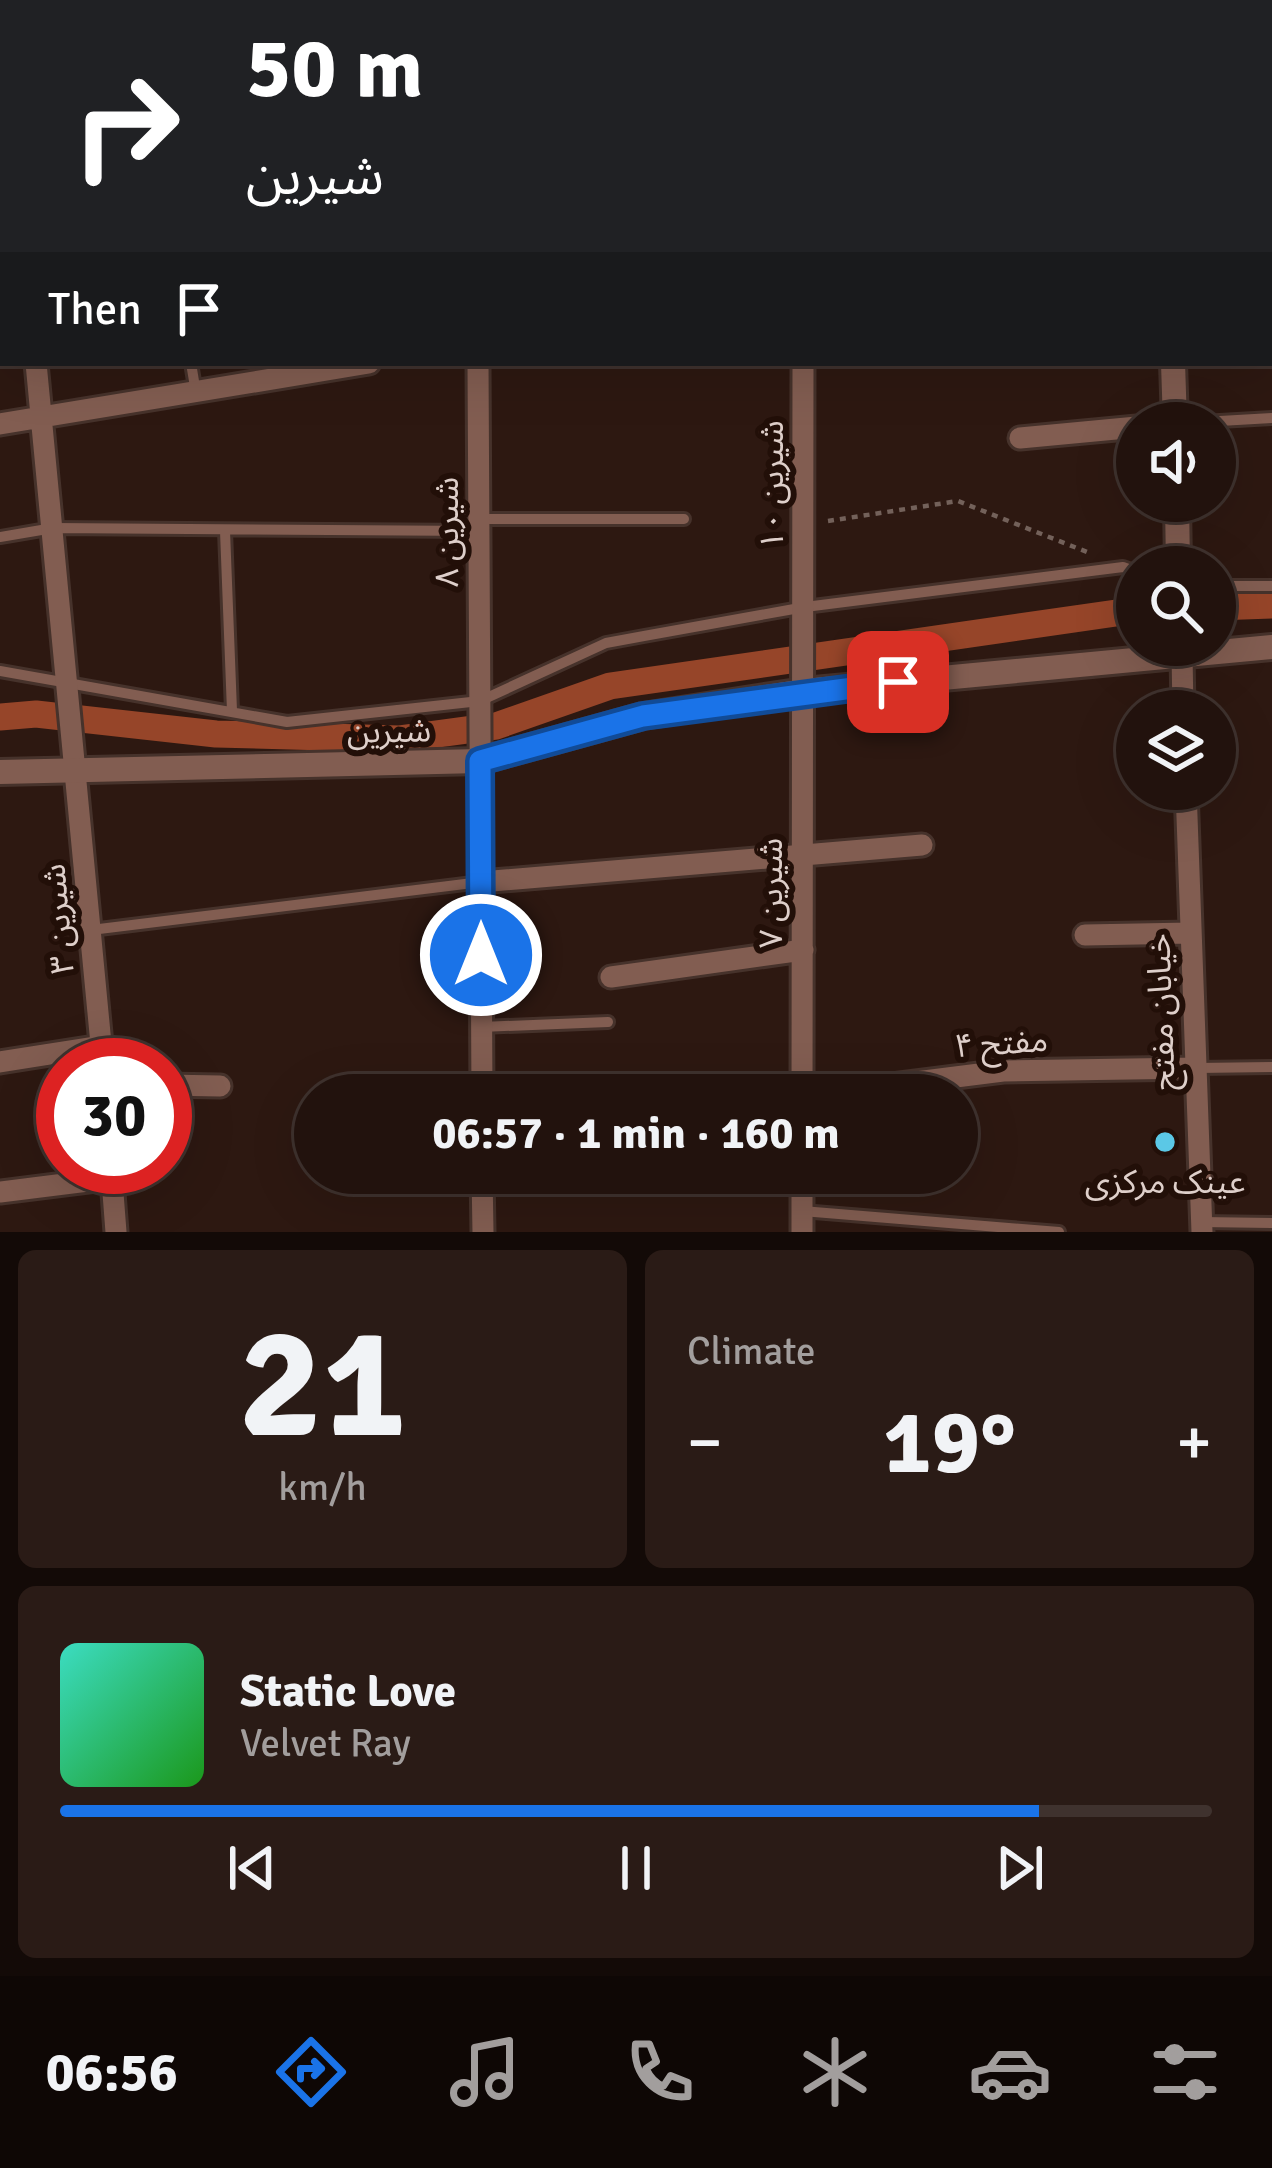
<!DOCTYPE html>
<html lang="en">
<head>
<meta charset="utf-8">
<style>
  :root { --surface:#22120d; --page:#2a1b16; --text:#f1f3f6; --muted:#a29e9d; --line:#3f322e; --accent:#1a73e8 }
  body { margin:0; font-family:Signika,"Noto Sans Arabic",sans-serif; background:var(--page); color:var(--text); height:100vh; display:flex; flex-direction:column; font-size:45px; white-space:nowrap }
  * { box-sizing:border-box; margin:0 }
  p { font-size:39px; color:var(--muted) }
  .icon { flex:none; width:66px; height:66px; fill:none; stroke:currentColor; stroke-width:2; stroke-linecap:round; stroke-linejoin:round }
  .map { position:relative; height:1232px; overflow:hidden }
  .drawer { display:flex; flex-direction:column; gap:18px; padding:18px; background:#130a07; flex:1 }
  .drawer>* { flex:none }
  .top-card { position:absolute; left:0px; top:0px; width:1272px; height:366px; box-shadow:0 12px 48px #0002,0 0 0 3px var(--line); background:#202124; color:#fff; overflow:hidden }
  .fabs { position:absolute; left:1116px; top:402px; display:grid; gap:24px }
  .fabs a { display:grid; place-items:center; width:120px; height:120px; border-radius:50%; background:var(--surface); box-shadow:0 12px 48px #0002,0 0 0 3px var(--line); font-size:60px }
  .speed { position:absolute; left:36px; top:1038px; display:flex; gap:24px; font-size:60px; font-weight:700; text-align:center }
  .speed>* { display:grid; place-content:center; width:156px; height:156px; border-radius:50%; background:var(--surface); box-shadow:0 12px 48px #0002,0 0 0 3px var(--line); line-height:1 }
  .speed .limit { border:18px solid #d22; background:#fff; color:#111 }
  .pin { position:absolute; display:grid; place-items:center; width:102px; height:102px; color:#fff; margin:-51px; border-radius:24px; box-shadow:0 6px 18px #0006 }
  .me { position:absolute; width:132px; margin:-66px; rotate:0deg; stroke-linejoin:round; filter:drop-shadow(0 0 9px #0008) }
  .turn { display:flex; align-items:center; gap:42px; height:252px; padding:0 48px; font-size:54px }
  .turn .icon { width:156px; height:156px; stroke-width:2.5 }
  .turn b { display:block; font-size:84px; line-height:102px }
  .then { display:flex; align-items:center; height:114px; padding:0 48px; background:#0003; gap:24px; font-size:45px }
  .big { font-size:90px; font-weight:800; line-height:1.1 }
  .drawer .card { flex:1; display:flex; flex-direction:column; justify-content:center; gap:18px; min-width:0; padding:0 42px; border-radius:18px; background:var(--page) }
  .drawer .dial { align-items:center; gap:0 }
  .dial b { font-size:156px; line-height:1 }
  .song { display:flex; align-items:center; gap:36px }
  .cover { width:144px; height:144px; border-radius:18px; background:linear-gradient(135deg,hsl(170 70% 55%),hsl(120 70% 35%)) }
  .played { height:12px; border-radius:6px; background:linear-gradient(90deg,var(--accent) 85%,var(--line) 85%) }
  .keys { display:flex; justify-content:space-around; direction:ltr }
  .heat { display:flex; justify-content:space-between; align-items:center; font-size:66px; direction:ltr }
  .drawer .tiles { flex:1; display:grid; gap:18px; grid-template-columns:1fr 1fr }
  .card:last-child { grid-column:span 2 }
  .trip { position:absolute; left:294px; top:1074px; width:684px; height:120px; border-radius:60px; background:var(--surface); box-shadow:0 12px 48px #0002,0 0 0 3px var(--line); font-weight:800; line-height:120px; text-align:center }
  .dock { display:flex; height:192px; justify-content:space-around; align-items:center; background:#0e0705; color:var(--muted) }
  .dock .icon { width:84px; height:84px }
  .dock .on { color:var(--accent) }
  .dock b { font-size:54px; color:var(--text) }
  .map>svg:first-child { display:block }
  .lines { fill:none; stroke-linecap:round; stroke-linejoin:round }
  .canal { stroke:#964529; stroke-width:27 }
  .service-casing { stroke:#46322b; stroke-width:16 }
  .minor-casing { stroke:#46322b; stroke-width:27 }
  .tertiary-casing { stroke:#46322b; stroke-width:30 }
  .path { stroke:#73615a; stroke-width:4.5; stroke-dasharray:6 6; stroke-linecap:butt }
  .service { stroke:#825d51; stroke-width:10 }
  .minor { stroke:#825d51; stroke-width:21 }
  .tertiary { stroke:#825d51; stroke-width:24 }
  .route-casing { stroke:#114b97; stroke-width:30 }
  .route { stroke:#1a73e8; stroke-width:21 }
  .poi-dot { fill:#5bc8e6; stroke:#220f08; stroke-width:4.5 }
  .labels { text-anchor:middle; stroke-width:12; stroke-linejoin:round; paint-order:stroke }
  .street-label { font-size:33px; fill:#decfca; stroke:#220f08 }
  .poi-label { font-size:33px; fill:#decfca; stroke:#220f08 }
</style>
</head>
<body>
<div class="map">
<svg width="1272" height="1232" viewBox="0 0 1272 1232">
  <rect width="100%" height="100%" fill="#2d1811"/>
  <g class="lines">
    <!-- canal -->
    <path class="canal" d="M1215,607L1272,605
      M0,717L36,714L216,734L400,739L496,726L610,686L1137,610"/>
    <defs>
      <path id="service" d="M732,0L733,3
        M191,363L196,393
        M1185,423L1272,418
        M479,519H684
        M225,531L232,711
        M0,537L53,528L479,531
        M1215,586H1272
        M0,671L287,722L480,701L606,643L644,636L805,607L1123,567L1137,572
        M91,930L481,882
        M481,1027L608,1022
        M1197,1068L1272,1067
        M802,1211L1059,1232
        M1201,1222L1272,1223"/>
      <path id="minor" d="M476,0V3
        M801,0V3
        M845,3L860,0
        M0,41L3,68
        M0,153L3,152
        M1269,196H1272
        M36,363L103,1065
        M478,363L482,1095
        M0,424L369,363
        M1020,438L1137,427
        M1182,654L1183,711
        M1186,789L1202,1232
        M481,882L922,845
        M1085,935L1190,933
        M611,977L803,950
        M0,1062L101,1046
        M165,1085L220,1086
        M802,1095L803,363
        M813,1095L1003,1071L1195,1068
        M111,1167L116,1232
        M482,1173L483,1232
        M0,1192L112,1178
        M802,1232V1173"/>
      <path id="tertiary" d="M1157,0L1158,3
        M1173,363L1175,423
        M1177,501L1178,567
        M0,772L480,761L643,716L804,691L1272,647"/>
    </defs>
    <!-- service casing -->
    <use href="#service" class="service-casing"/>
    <!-- minor casing -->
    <use href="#minor" class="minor-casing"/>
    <!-- tertiary casing -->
    <use href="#tertiary" class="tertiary-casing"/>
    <!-- path -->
    <path class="path" d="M828,521L958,501L1087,552"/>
    <!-- service -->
    <use href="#service" class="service"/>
    <!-- minor -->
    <use href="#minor" class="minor"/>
    <!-- tertiary -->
    <use href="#tertiary" class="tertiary"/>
  </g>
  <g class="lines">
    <defs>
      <path id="route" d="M481,955L480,761L643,716L898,682"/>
    </defs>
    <!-- route casing -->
    <use href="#route" class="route-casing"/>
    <!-- route -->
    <use href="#route" class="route"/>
  </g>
  <!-- markers -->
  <circle class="poi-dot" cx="1165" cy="1142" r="12"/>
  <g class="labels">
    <!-- street labels -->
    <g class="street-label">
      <text transform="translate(771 485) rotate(-90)" y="12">شیرین ۱۰</text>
      <text transform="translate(446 532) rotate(-90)" y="12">شیرین ۸</text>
      <text transform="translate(389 730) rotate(-1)" y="12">شیرین</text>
      <text transform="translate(770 893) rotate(-90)" y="12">شیرین ۷</text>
      <text transform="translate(57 919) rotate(-95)" y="12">شیرین ۳</text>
      <text transform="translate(1160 1012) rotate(-92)" y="12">خیابان مفتح</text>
      <text transform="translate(1001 1042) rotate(-4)" y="12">مفتح ۴</text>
    </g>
    <!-- poi labels -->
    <g class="poi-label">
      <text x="1165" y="1193">عینک مرکزی</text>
    </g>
  </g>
</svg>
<div class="fabs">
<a><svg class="icon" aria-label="sound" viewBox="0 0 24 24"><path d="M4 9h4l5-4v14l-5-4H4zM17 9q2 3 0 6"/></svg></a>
<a><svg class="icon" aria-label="search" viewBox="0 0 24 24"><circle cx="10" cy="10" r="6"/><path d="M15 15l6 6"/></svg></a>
<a><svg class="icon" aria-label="layers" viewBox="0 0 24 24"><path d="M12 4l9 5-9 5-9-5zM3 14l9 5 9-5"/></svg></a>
</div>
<div class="speed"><div class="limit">30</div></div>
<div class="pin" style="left:898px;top:682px;background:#d93025"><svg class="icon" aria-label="arrive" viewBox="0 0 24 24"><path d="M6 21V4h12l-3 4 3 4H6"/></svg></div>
<svg class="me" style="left:481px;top:955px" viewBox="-20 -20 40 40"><circle r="17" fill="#1a73e8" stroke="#fff" stroke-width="3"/><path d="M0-11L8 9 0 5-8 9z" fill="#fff"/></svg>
<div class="trip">06:57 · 1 min · 160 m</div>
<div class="top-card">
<div class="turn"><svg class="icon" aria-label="right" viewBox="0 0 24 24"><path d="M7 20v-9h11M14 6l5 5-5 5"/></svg><div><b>50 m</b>شیرین</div></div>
<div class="then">Then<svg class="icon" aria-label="arrive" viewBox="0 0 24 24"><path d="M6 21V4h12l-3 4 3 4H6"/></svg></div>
</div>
</div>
<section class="drawer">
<div class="tiles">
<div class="card dial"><b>21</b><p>km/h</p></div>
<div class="card"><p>Climate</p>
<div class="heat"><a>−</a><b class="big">19°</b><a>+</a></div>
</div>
<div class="card">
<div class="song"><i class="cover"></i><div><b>Static Love</b><p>Velvet Ray</p></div></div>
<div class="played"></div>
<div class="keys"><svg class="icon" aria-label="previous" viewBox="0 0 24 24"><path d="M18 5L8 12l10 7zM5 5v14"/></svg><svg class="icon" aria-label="pause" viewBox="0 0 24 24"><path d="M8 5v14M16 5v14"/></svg><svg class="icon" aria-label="next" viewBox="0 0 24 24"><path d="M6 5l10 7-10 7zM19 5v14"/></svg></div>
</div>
</div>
</section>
<nav class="dock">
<b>06:56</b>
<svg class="icon on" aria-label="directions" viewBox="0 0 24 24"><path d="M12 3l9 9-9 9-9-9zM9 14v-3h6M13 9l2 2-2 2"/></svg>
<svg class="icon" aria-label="music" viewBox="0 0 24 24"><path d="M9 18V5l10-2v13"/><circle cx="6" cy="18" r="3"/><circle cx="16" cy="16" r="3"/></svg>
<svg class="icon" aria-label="phone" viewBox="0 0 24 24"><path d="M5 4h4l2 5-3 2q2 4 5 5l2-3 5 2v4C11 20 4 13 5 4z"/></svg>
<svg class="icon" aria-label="climate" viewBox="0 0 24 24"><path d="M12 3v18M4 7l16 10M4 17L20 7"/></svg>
<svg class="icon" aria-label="car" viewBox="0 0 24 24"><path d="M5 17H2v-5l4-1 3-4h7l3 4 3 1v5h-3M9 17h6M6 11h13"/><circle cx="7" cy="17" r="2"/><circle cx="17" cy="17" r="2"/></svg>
<svg class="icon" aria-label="filters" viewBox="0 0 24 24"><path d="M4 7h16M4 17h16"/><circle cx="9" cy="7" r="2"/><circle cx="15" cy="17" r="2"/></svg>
</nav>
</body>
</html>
